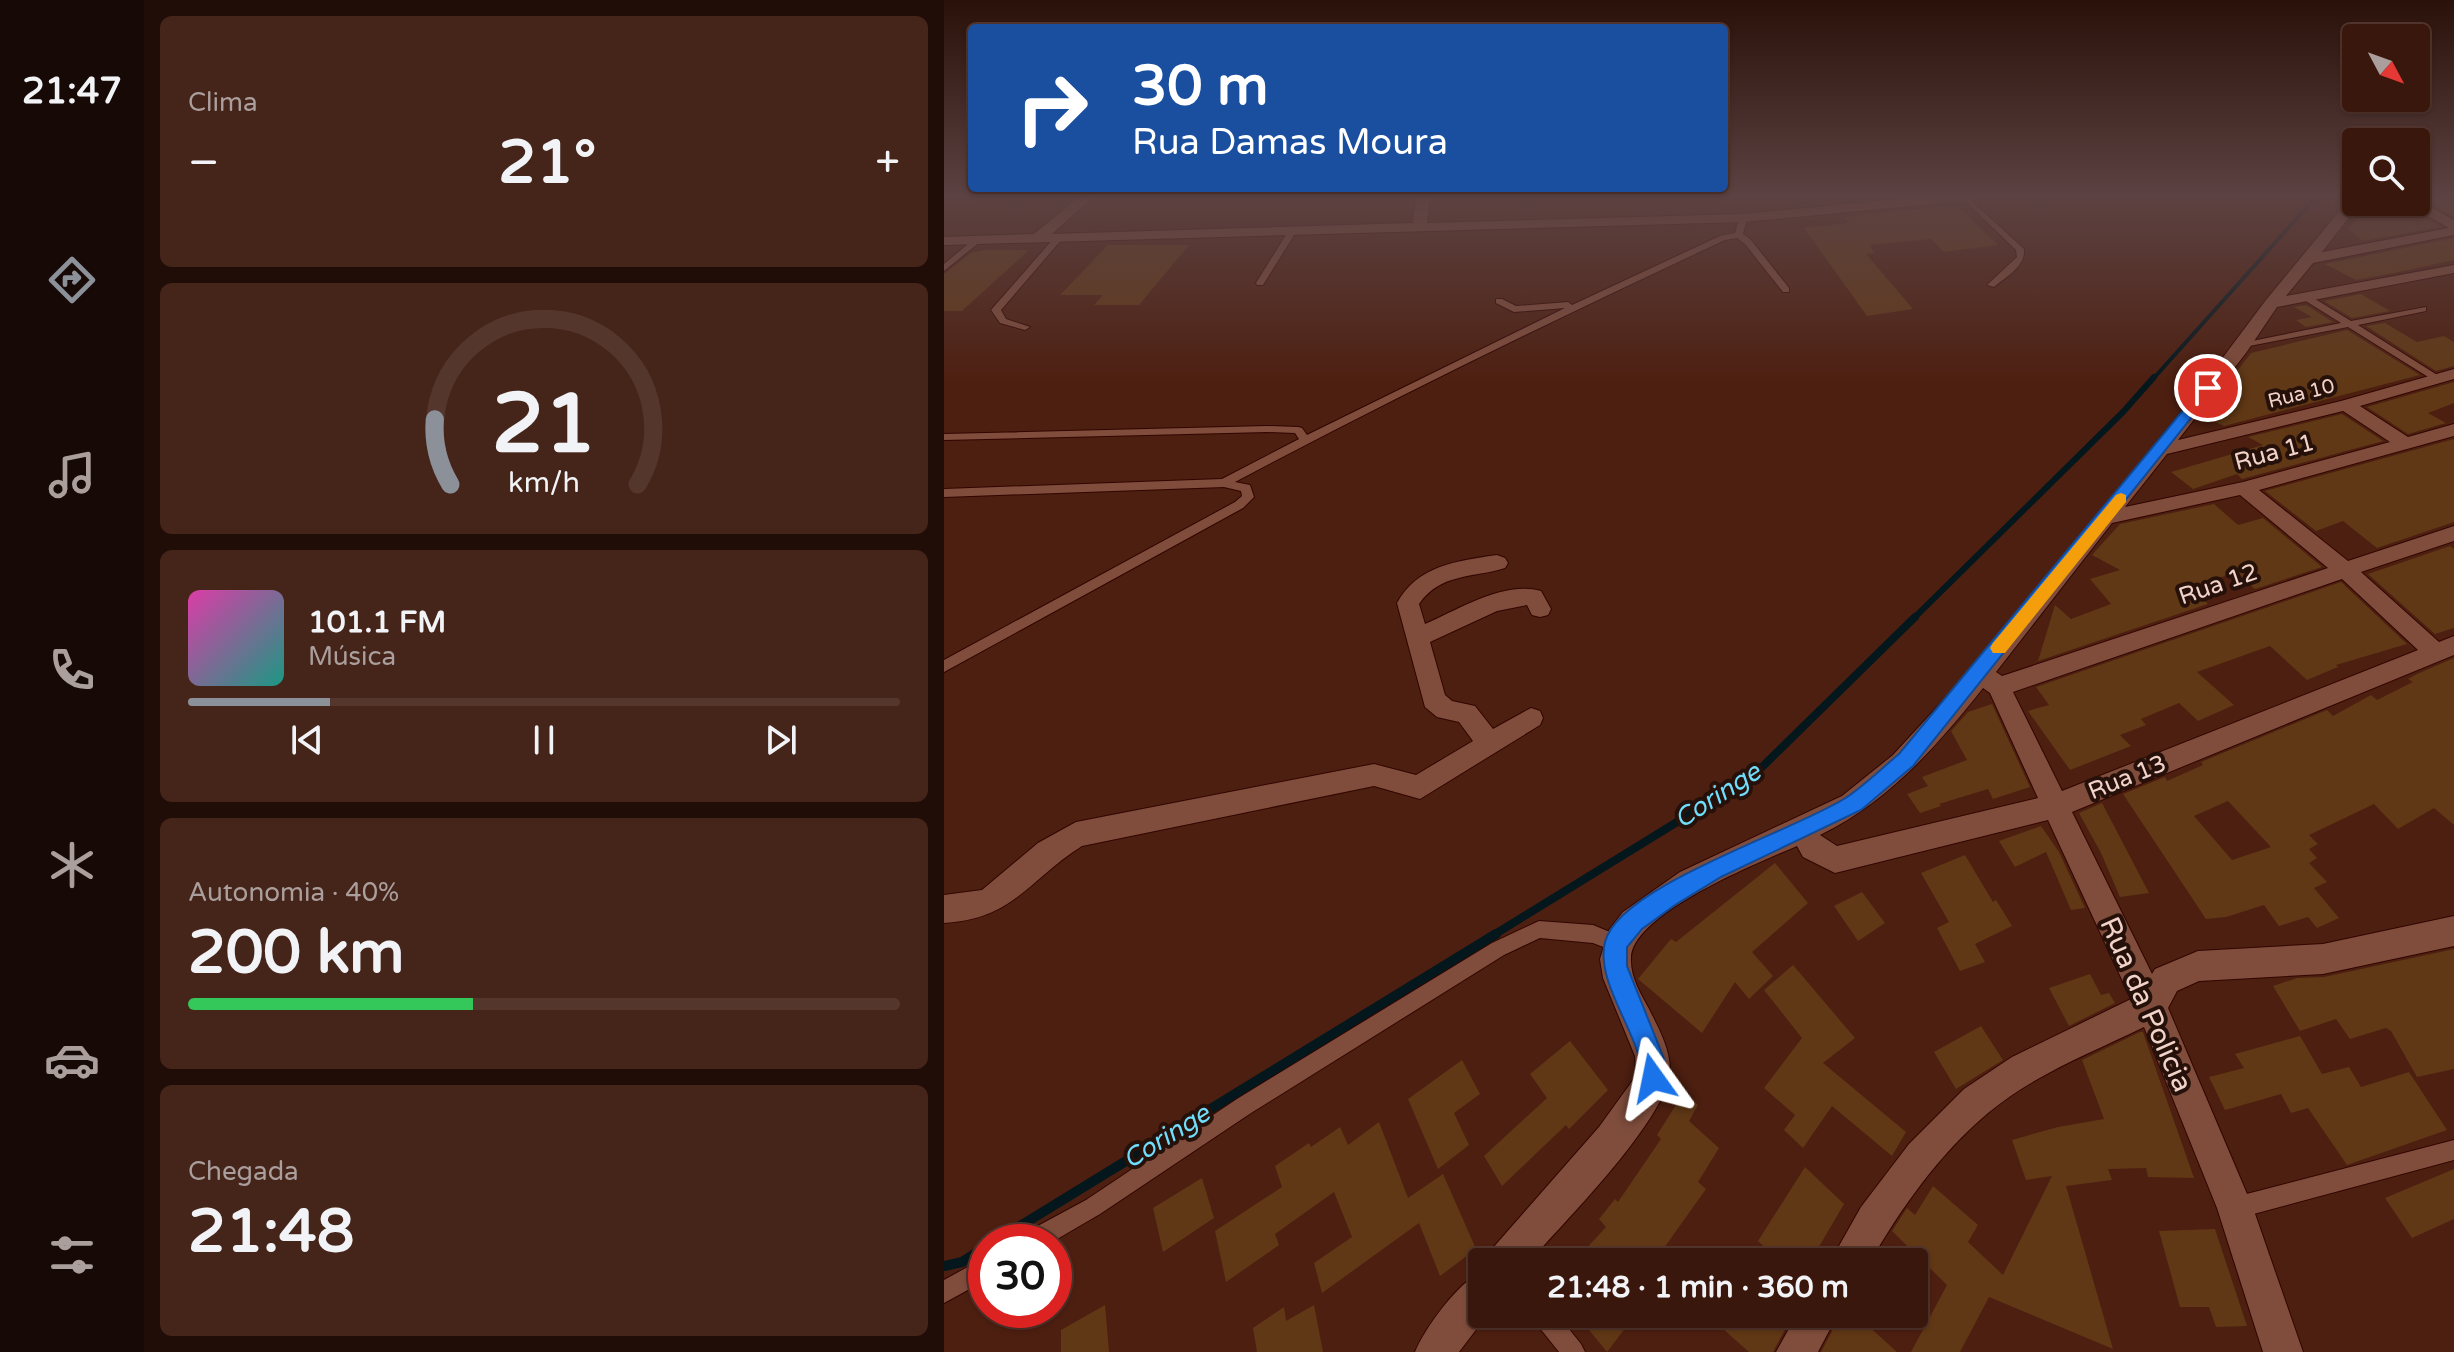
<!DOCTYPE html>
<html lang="pt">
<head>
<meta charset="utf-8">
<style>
  :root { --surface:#3a170c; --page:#45241a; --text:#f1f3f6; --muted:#ab9f9d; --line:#54362d; --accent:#8c9099 }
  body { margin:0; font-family:"Varela Round",sans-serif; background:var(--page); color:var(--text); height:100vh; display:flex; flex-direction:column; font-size:30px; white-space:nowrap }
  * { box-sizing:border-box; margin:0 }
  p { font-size:26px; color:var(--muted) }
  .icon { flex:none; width:44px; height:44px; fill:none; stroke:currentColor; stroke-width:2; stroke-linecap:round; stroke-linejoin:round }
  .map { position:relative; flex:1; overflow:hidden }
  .side { display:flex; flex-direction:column; gap:16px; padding:16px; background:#200d07; width:800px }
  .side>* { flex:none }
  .banner { position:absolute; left:24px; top:24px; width:760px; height:168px; border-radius:8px; box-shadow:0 2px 6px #0004,0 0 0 2px var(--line); background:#1a4fa0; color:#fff; overflow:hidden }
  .needle { width:52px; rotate:131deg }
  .fabs { position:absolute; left:1398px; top:24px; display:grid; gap:16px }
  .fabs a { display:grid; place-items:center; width:88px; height:88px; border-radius:8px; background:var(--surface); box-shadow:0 2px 6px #0004,0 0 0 2px var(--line); font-size:40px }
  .speed { position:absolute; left:24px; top:1224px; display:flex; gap:16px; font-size:40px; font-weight:700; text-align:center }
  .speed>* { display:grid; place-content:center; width:104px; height:104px; border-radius:50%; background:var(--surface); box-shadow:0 2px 6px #0004,0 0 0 2px var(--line); line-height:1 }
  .speed .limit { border:12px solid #d22; background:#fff; color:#111 }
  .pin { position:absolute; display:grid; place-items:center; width:68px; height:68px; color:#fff; margin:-34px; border:4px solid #fff; border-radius:50%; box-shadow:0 2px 8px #0007 }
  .me { position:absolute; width:88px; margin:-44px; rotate:348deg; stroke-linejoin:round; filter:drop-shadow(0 0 6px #0008) }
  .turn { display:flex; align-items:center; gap:28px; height:168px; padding:0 32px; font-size:36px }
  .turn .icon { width:104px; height:104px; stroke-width:2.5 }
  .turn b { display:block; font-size:56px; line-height:68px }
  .big { font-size:60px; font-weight:700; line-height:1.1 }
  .side .widget { flex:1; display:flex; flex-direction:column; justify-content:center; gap:12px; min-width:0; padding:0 28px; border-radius:12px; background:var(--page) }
  .side .dial { align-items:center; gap:0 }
  .dial svg { height:208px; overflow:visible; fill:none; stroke:var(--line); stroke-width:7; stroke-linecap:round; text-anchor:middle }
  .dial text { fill:var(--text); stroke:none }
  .song { display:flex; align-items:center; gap:24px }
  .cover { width:96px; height:96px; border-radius:12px; background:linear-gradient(135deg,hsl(320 70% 55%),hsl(170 70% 35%)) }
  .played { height:8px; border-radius:4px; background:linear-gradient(90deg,var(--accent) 20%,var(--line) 20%) }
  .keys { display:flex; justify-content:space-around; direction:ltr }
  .heat { display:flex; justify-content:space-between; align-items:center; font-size:44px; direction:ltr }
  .charge { height:12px; border-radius:6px; background:linear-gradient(90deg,#34c759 40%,var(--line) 0) }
  .trip { position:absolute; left:524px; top:1248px; width:460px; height:80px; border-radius:8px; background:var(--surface); box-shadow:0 2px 6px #0004,0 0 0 2px var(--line); font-weight:700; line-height:80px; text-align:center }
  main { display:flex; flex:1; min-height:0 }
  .dock { display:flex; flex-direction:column; width:144px; justify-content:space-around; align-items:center; background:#170905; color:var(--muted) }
  .dock .icon { width:56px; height:56px }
  .dock .selected { color:var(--accent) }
  .dock b { font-size:36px; color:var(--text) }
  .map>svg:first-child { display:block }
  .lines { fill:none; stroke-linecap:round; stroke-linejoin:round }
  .stream-far3 { stroke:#03171d; stroke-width:4 }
  .stream-far2 { stroke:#03171d; stroke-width:6 }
  .stream-far1 { stroke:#03171d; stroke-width:8 }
  .stream { stroke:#03171d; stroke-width:10 }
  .building { fill:#603815; fill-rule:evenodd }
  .lane-casing { stroke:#310500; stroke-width:2 }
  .street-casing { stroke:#310500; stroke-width:2 }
  .lane { fill:#804d3c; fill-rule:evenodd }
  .street { fill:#804d3c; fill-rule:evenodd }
  .route { fill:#1a73e8; stroke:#114b97; stroke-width:2 }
  .slow { fill:#f59e0b }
  .labels { text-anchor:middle; stroke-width:8; stroke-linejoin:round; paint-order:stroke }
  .far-street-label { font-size:20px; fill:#f2d3c9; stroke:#25110a }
  .street-label { font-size:24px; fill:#f2d3c9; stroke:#25110a }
  .water-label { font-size:26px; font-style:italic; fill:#71ddfc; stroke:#25110a }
  .near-street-label { font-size:28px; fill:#f2d3c9; stroke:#25110a }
</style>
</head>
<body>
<main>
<nav class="dock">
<b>21:47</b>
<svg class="icon selected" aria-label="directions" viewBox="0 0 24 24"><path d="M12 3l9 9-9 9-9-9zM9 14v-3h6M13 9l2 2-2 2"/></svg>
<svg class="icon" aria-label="music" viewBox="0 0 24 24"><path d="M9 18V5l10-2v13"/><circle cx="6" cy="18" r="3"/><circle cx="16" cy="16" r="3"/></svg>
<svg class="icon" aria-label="phone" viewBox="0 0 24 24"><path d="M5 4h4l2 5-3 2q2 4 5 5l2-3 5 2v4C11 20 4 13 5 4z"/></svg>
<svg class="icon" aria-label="climate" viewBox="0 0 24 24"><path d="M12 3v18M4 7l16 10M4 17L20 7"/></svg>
<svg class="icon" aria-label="car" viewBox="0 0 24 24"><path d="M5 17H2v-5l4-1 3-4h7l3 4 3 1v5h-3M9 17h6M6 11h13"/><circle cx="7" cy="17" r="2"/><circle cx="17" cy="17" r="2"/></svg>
<svg class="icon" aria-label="filters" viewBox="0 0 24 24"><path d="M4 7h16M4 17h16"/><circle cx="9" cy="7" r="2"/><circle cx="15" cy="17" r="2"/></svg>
</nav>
<section class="side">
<div class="widget"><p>Clima</p>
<div class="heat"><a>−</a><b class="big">21°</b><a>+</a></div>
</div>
<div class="widget dial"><svg viewBox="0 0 100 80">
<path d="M14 69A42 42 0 1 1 86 69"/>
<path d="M14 69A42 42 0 0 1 8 44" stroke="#8c9099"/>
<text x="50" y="56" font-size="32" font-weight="700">21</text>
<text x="50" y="72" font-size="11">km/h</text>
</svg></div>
<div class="widget">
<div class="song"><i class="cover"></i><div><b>101.1 FM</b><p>Música</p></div></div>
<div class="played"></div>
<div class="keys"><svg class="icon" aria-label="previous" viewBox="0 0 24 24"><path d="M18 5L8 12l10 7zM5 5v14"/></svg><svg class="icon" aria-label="pause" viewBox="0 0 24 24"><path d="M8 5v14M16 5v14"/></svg><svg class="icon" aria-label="next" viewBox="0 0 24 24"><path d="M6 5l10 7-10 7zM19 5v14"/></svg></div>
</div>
<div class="widget"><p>Autonomia · 40%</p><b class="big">200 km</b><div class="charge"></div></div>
<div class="widget"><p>Chegada</p><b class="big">21:48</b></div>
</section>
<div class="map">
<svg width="1510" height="1352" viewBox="0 0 1510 1352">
  <rect width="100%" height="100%" fill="#4d1f10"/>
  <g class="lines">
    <!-- stream-far3 -->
    <path class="stream-far3" d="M1209,379L1373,196"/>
    <!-- stream-far2 -->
    <path class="stream-far2" d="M969,619L1179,412L1210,377"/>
    <!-- stream-far1 -->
    <path class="stream-far1" d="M548,936L811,774L971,617"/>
    <!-- stream -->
    <path class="stream" d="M50,1242L552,934
      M0,1266L18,1262L42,1247"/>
  </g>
  <!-- building -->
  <path class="building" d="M1472,196H1510V217L1473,196Z
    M1012,205L1054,245L1000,252L987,239L925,245L931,253L922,254L969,309L923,316L860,228L905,223L900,217Z
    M1450,206L1472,217V212L1496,227L1419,241L1404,229L1423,207L1432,211Z
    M1510,238V260L1450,273L1412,280L1381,264Z
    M164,245H245L195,305H150L159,295H116Z
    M40,250H85L18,311H0V274L27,253Z
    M1417,294L1446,311L1408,318L1380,301Z
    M1362,305L1389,322L1362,327L1352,320L1368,317L1350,307Z
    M1441,323L1473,342L1500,336L1510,342V366L1492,371L1422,326Z
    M1403,330L1476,375L1280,426L1258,416L1307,353Z
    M1510,382V403L1484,413L1502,423L1464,434L1423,407Z
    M1398,414L1439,441L1298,479L1293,474L1249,489L1227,472L1319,445L1304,437Z
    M1510,439V522L1433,548L1399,521L1372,531L1321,491Z
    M1270,504L1294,525L1319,518L1378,567L1311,589L1292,572L1247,588L1264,604L1094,661L1111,605L1127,619L1167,604L1146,579L1176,570L1148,555L1176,524Z
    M1506,546L1510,549V628L1491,634L1424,574Z
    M1397,582L1463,644L1392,665L1394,667L1363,680L1326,646L1253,672L1290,705L1254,721L1235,703L1197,719L1202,725L1176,735L1187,746L1126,770L1084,711L1105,705L1092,687Z
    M1510,658V825L1490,808L1454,829L1430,804L1365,835L1374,844L1365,849L1373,858L1365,863L1383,882L1370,888L1395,918L1373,928L1364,917L1335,926L1320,905L1282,917L1262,919L1179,794L1221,777L1223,781L1259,765L1257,762L1383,710L1389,716L1427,695L1433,700L1469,682L1464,679L1473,674ZM1284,801L1327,847L1288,860L1250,816Z
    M1048,704L1086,787L1049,799L1044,789L995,804L997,806L976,813L963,794L984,786L978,777L1023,760L1007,731L1024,712Z
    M1158,803L1205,893L1176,897L1157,853L1135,813Z
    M1097,826L1115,852L1141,908L1127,910L1102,852L1071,867L1055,841Z
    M1021,855L1049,902L1052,900L1068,926L1031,944L1041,962L1016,971L993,928L1005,922L977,873Z
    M831,863L864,903L808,952L829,976L805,999L791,982L758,1033L694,979L727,939L732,942Z
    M918,892L941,923L914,941L890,906Z
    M1510,949V1069L1473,1077L1447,1031L1442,1028L1406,1039L1392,1019L1356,1031L1329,986L1353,978L1380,977Z
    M849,965L911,1038L879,1063L962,1132L948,1156L888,1106L859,1148L840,1130L851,1115L820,1088L858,1038L820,990Z
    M1146,974L1157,995L1165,993L1171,1003L1125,1026L1105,988Z
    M1037,1026L1059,1060L1012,1089L990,1052Z
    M1196,1032H1199L1202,1041L1250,1178L1204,1177L1202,1168L1164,1169L1168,1180L1122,1186L1169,1349L1045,1297L1016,1352H967L1003,1285L948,1231L963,1208L971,1215L989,1186L1034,1225L1024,1242L1059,1275L1108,1176L1082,1180L1068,1140L1114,1127L1160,1119L1138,1060Z
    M1356,1036L1378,1074L1405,1067L1417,1087L1465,1072L1503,1130L1403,1165L1364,1108L1347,1113L1337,1094L1281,1110L1265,1077L1300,1068L1291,1054Z
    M626,1041L664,1090L625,1129L622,1125L558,1186L540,1156L603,1098L586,1074Z
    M518,1060L536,1094L510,1113L525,1145L494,1169L464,1099Z
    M740,1092L754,1105L745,1121L775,1148L754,1182L762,1189L710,1262H630L662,1227L655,1219L671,1199L674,1202L717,1139L713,1135Z
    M435,1122L464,1198L499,1174L532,1249L496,1276L475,1223L378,1293L370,1263L408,1237L390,1192L331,1234L335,1245L282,1282L271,1231L338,1187L331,1166L365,1143L367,1147L396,1127L404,1145Z
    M861,1167L900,1204L866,1262H837L814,1241Z
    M1510,1169V1219L1468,1238L1441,1198Z
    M258,1178L270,1218L219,1252L209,1208Z
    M1271,1229L1303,1326L1272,1327L1265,1307H1236L1215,1231Z
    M161,1305L165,1352H117V1330Z
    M370,1305L379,1352H313L309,1328L340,1307L342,1321Z
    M632,1314H692L663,1352Z
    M788,1314H804L820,1328L828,1314L848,1316L829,1352H805L779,1329Z
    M897,1314H911L953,1352H877Z"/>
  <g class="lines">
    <defs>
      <path id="lane" d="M1016,196H1022L1080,249C1082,266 1062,277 1050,287L1043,285L1073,257L1072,250Z
        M796,216L803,218L799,234L807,240L845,288V292H839L801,244L793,238L781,240C616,317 452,396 291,482L306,485L310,497L299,508L0,672V660L291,502L298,496L297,491L280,487L0,497V489L278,479L355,439L351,433L323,432L0,440V434L323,426L354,427L358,428L363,435L621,308L570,312L552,303V299H558L572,306L624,302L628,305L776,236L791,233Z
        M345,230L352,232L319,285H313L312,283Z
        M111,237L118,239L57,310L62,319L86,327L81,330L56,323L47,310Z
        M30,239L37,241L0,271V264Z
        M1357,294H1363L1407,321L1482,307V311L1414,325L1498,378L1489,380L1404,327L1295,348L1293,346L1298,343L1397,323L1357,298Z
        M595,921L649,925L678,937L681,943L678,949L672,952L649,943L596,938L560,955L307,1113L156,1214L108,1242H76L79,1234L142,1200L293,1099L548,943Z
        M1510,1140V1160L1291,1219L1284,1215L1280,1208L1284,1201L1291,1197Z
        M42,1257V1280L0,1303V1280Z
        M588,1314H613L637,1344L641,1352H615L591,1322Z"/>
      <path id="street" d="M136,196H150L108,234L469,223L472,196H486L483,223L799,214L988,196H1036L1030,200L799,222L0,245V237L90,234Z
        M1412,196V202H1417L1378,252L1505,228L1460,202H1472V199L1510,220V235L1369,263L1342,296L1510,265V273L1333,307L1302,353L1234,440L1397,401L1510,369V379L1416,406L1464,437L1510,424V436L1315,490L1404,561L1510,526V541L1417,572L1495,642L1510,636V655L1128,812L1208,974L1211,969L1254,951L1379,944L1510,916V946L1379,974L1255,981L1233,991L1224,1008L1309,1208L1359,1352H1319L1273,1208L1200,1027C1147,1053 1089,1075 1044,1113C996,1153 957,1208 926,1262H886L917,1207L965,1144L1020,1089L1068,1057L1187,999L1104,820L891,873L859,857L853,846C816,862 688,913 687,958C686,977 697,994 705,1009C715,1029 730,1056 725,1079C711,1131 623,1219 585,1262H542L548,1249L655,1127L692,1076L691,1056L659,978L656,959L665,930L679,912L736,872L898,796L949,755L1018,680L1244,404L1322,300L1407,197ZM1399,411L1446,442L1299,482L1181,507L1223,454ZM1296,495L1384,568L1058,676L1052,672L1168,523ZM1398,579L1474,650L1118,791L1069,692ZM1039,688L1046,693L1094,798L893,846L876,835C944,802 993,746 1039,688Z
        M553,555L561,558L564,563L561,568C529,578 496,573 475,604L481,624C513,610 561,580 597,591L607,609L604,615L596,617L588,615L583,605L553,611L486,642L501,695L508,701L531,706L549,729L587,708L596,711L599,718L596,725L476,799L430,786L138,846C84,880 70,919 0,923V895L38,890L94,843L132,822L430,764L472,775L529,741L515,722L493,717L481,707L453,603C474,565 513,561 553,555Z
        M538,1272V1314H544L515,1352H471C481,1328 514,1282 538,1272Z
        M853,1314H894L874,1352H832Z"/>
    </defs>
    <!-- lane casing -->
    <use href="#lane" class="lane-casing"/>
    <!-- street casing -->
    <use href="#street" class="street-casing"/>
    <!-- lane -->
    <use href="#lane" class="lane"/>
    <!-- street -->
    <use href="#street" class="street"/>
  </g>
  <!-- sky -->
  <linearGradient id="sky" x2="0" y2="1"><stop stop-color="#2a1109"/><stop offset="0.51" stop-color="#5c4242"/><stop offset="1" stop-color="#5c4242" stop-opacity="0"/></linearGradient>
  <rect width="1510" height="385" fill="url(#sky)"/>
  <!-- route -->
  <path class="route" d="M1260,385L1271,388L969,766L917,810L777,877L731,905L698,929L683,947V966L720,1059L722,1078L718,1087L709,1090L701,1087C696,1077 698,1067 695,1057C686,1023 652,977 661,942C675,885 856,829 903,797C922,784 938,768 955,754Z"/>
  <!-- slow -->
  <path class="slow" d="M1177,493L1182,495V502L1061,653H1049L1046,648L1049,643L1172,495Z"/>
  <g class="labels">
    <!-- far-street labels -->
    <g class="far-street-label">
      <text transform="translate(1357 393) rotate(-14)" y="7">Rua 10</text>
    </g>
    <!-- street labels -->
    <g class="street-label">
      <text transform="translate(1330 452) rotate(-15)" y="8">Rua 11</text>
      <text transform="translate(1274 584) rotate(-19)" y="8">Rua 12</text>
      <text transform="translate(1183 777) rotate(-22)" y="8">Rua 13</text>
    </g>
    <!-- water labels -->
    <g class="water-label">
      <text transform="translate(773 795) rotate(-33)" y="9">Coringe</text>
      <text transform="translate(222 1136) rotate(-32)" y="9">Coringe</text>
    </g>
    <!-- near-street labels -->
    <g class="near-street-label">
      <text transform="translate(1203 1004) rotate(66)" y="10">Rua da Policia</text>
    </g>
  </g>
</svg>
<div class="fabs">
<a><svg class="needle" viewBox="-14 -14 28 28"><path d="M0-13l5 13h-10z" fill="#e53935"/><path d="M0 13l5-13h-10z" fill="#ab9f9d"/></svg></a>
<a><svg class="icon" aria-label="search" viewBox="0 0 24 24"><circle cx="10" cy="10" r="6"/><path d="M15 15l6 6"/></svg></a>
</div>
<div class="speed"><div class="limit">30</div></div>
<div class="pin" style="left:1264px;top:388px;background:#d93025"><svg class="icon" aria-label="arrive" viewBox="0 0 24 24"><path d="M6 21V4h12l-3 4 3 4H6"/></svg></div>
<svg class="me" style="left:709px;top:1078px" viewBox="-20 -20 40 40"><path d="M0-17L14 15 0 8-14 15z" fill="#1a73e8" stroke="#fff" stroke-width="4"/></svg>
<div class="trip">21:48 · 1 min · 360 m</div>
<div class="banner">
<div class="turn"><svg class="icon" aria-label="right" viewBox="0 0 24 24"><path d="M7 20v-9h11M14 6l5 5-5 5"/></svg><div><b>30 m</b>Rua Damas Moura</div></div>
</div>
</div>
</main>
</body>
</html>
